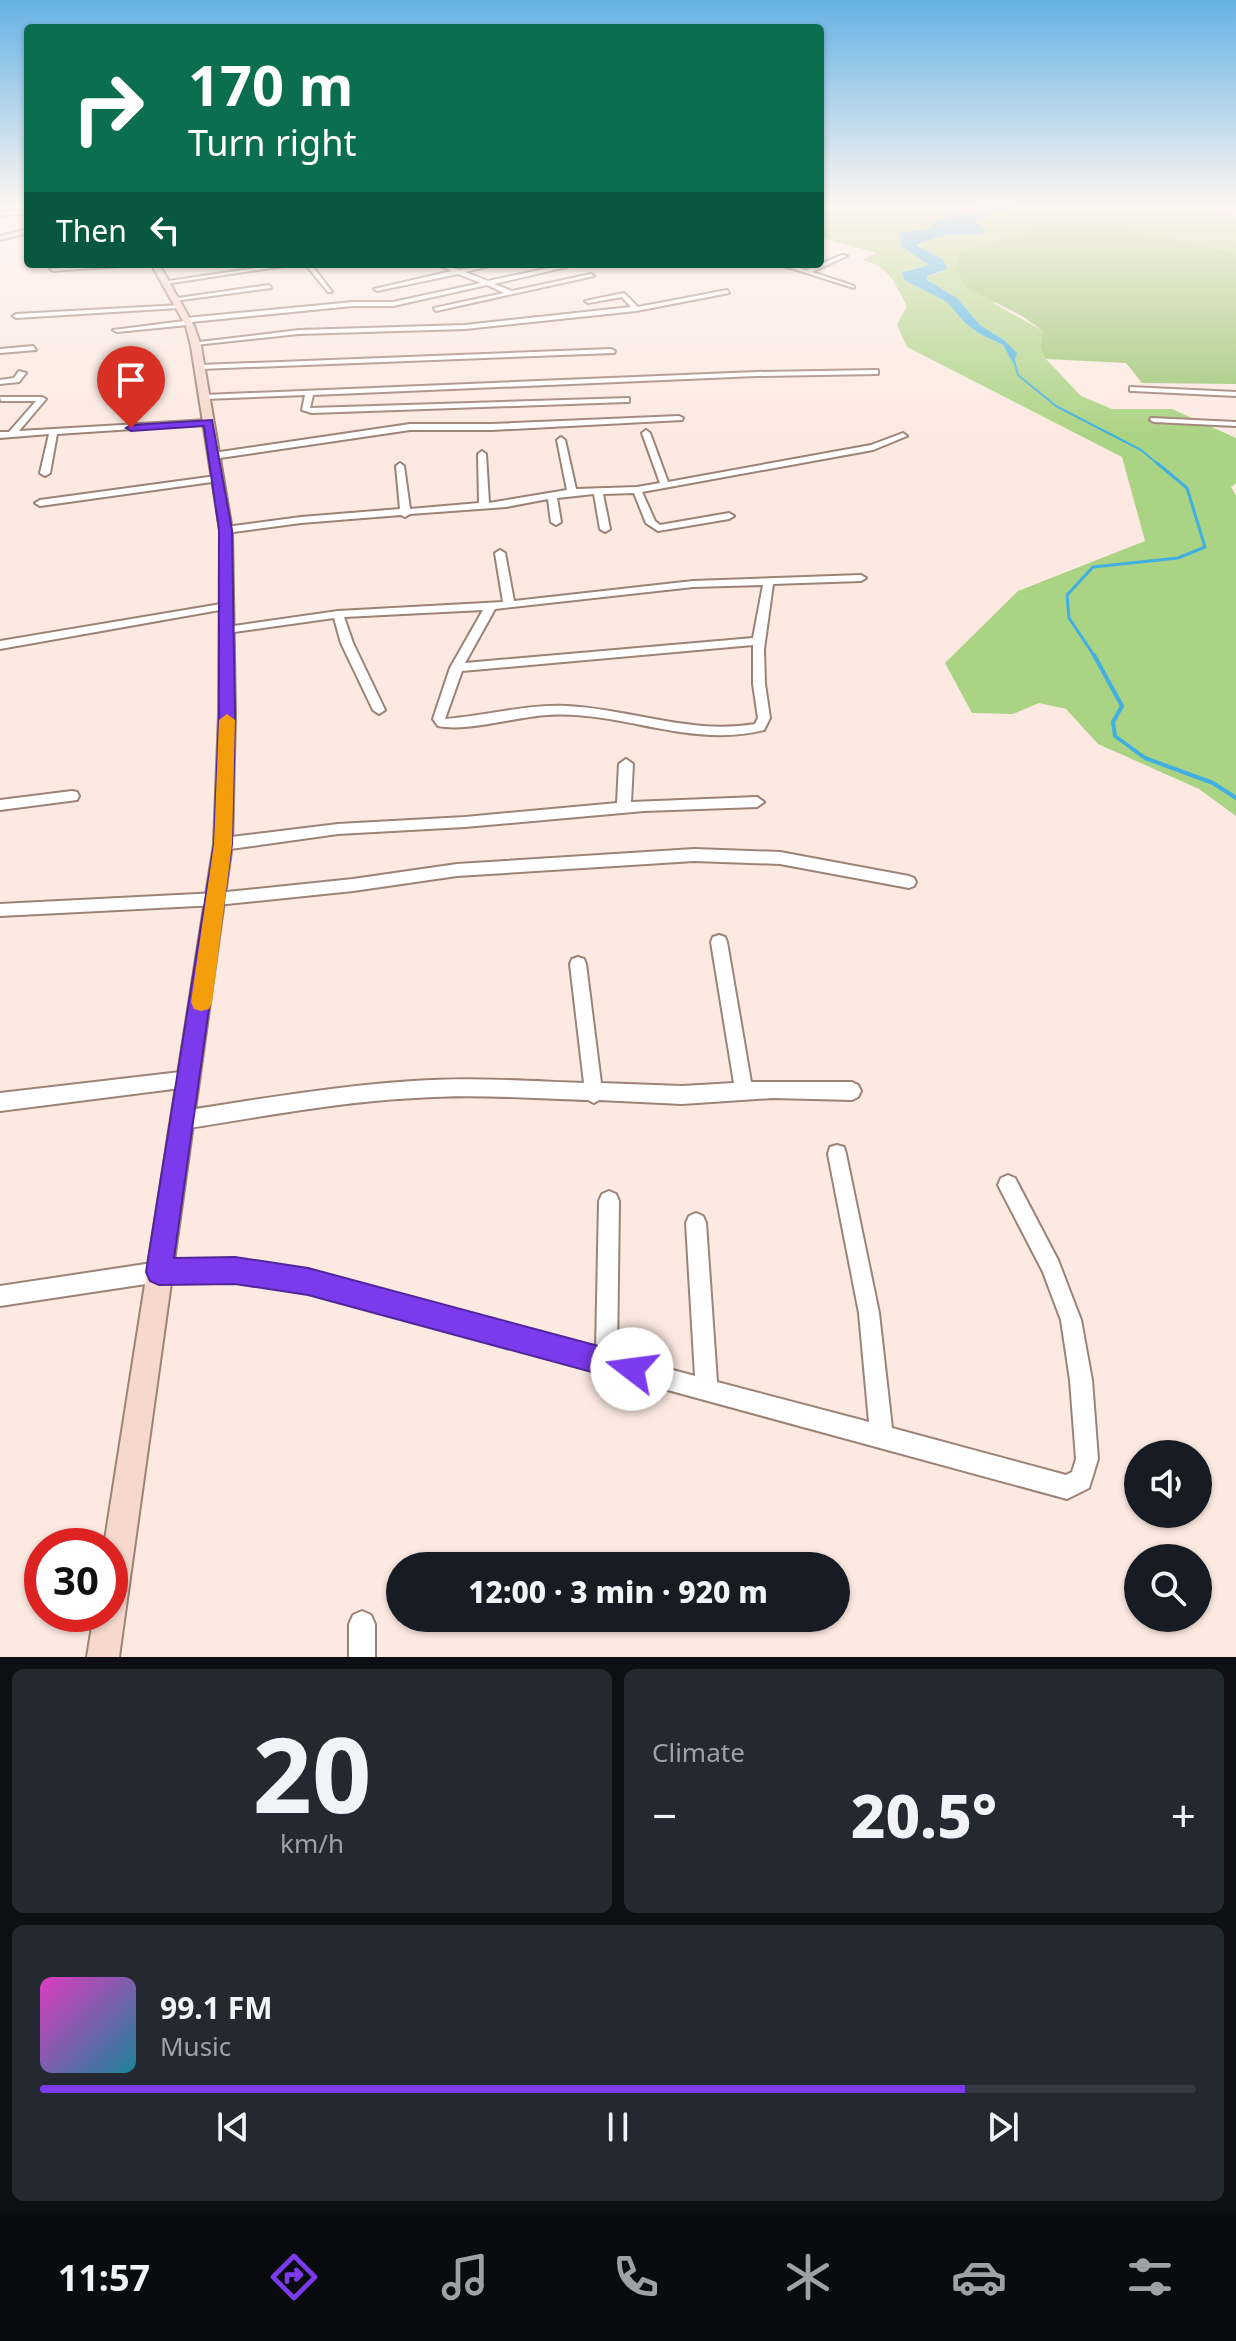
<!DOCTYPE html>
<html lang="en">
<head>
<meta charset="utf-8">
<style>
  :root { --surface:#171b24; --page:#242831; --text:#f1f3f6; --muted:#9ea1a6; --line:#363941; --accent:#7c3aed }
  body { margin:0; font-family:"Noto Sans",sans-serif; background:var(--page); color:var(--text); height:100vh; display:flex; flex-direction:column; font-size:30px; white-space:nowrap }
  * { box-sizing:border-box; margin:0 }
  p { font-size:26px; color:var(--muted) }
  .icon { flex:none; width:44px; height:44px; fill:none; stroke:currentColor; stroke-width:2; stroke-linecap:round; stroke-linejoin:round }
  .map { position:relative; height:1657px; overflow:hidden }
  .details { display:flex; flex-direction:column; gap:12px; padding:12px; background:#0d0f14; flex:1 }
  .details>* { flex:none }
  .banner { position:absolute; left:24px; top:24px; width:800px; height:244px; border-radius:8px; box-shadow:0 2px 6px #0004; background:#0b6e4f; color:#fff; overflow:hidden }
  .buttons { position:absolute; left:1124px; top:1440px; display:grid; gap:16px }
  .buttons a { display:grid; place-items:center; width:88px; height:88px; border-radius:50%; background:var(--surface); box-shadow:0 2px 6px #0004; font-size:40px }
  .speed { position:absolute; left:24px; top:1528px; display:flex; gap:16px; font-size:40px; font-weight:700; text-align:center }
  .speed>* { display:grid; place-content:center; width:104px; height:104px; border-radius:50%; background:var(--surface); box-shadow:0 2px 6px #0004; line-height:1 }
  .speed .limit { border:12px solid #d22; background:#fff; color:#111 }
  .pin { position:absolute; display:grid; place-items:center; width:68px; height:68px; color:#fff; margin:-82px -34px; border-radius:50% 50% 50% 0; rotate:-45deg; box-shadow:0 0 8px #0007 }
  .pin .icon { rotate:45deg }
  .me { position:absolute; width:88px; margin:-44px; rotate:285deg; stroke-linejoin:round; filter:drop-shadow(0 0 6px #0008) }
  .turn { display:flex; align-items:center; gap:28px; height:168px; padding:0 32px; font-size:36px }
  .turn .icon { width:104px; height:104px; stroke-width:2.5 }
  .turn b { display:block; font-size:56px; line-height:68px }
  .then { display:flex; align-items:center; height:76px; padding:0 32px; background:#0003; gap:16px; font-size:30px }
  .big { font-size:60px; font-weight:800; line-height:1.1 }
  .details .widget { flex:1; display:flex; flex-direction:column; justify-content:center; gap:12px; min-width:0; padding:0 28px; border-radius:12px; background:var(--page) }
  .details .dial { align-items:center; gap:0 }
  .dial b { font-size:104px; line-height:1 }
  .song { display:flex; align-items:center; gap:24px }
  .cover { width:96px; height:96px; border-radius:12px; background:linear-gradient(135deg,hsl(310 70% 55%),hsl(190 70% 35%)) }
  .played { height:8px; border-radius:4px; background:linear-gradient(90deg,var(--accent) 80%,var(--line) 80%) }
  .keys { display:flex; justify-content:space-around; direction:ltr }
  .heat { display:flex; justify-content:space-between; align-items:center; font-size:44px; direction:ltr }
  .details .tiles { flex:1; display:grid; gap:12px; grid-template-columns:1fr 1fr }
  .widget:last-child { grid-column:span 2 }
  .trip { position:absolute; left:386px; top:1552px; width:464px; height:80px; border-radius:40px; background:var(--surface); box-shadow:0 2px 6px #0004; font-weight:800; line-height:80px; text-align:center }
  .menu { display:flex; height:128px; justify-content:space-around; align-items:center; background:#090b0e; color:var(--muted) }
  .menu .icon { width:56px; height:56px }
  .menu .current { color:var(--accent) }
  .menu b { font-size:36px; color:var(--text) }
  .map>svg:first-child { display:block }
  .green { fill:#abd384 }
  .forest { fill:#9bc570 }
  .water { fill:#41afe1 }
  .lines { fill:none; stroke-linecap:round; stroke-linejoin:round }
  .stream-far2 { stroke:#41afe1; stroke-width:2 }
  .stream-far1 { stroke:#41afe1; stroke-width:3 }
  .stream { stroke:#41afe1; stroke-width:4 }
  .street-casing { stroke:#9d8276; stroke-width:4 }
  .secondary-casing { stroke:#9d8276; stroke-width:4 }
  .street { fill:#fff; fill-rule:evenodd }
  .secondary { fill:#f6d8cf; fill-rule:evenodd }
  .route { fill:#7c3aed; stroke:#51269a; stroke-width:2 }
  .slow { fill:#f59e0b }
</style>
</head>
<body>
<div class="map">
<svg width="1236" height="1657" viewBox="0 0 1236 1657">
  <rect width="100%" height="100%" fill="#fceae2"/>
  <!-- green -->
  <path class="green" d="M820,204H989L934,221L930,229L900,232L901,246L929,265L903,271L902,275L904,280L947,302L965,323L980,334L1003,345L1010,353L1004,340L980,325L957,298L927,280V276L942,272L918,243L946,235H969L979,218L1017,206L1014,204H1116L1124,209C1167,199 1194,207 1236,216V254L1118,226L1047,224L960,253L995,304L1043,331L1040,346L1046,359L1081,396L1112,409H1172L1236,438V483L1231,487L1236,496V816L1199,789L1098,744L1066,709L1039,703L1013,714L972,713L945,663L1018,591L1145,541L1122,457L907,347L897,325L907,306C895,284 889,266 863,260L876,253L820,237Z"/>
  <!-- forest -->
  <path class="forest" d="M1070,222L1118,226L1236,254V384L1142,383L1126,363L1046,359L1040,346L1043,331L1022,316L967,288L955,268L960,253L1047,224Z"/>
  <!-- water -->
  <path class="water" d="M989,204L1018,206L979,219L976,222L986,229L982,234L946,235L919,243L918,246L943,260L947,269L927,276V280L957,298L980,325L1004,340L1017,353L1013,363L1003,345L980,334L965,323L947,302L904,280L902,272L929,265L901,246L900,232L930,229L934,221Z"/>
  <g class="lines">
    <!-- stream-far2 -->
    <path class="stream-far2" d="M1013,357L1018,375L1056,406L1141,450L1159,465"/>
    <!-- stream-far1 -->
    <path class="stream-far1" d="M1095,657L1069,618L1067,595L1093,567L1178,558L1205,547L1187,488L1157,463"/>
    <!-- stream -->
    <path class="stream" d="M1094,655L1122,706L1113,722L1115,736L1145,758L1213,783L1236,798"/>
    <defs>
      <path id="street" d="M0,212L24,211L27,213L0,216Z
        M842,255L847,256L812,272L854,286V288L778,264H787L806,270Z
        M111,264H148L53,271L50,269Z
        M282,264H298L165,284L162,282Z
        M305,264H311L332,292H328Z
        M436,264H444L459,270L497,264L465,272L488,281L568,264H579L494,284L512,291L591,274L594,276L436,311L434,308L504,293L487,285L393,306H353L191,322L188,325L117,332L113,330L184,321L186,318L353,302H393L481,283L458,274L377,291L374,289L452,271Z
        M269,285L271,288L174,301L171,299Z
        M727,290L729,293L636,311L465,329L299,334L195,345L191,343L299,330L465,325L631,307L622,297L588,303L585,301L624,293L638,307Z
        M181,305L179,308L16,318L13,316L16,314Z
        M33,346L36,350L0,353V349Z
        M611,349L615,351L614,353L200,369L196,367L200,365Z
        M875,370H878V374L756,376L313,395L310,408L629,398V402H626L312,413L302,410L305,395L205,399L201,397L205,395L756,372Z
        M19,371L26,373L19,382L0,384V380L14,378Z
        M1130,387L1236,392V396L1133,391H1130Z
        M0,397H42L46,399L19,431L208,420L212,422L208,424L57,434L50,473L45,476L40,473L49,434L0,438V432H9L36,401H1Z
        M679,416L683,418L682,420L492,430H410L213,459L209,456L213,453L410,424H492Z
        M1151,418L1236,422V426L1154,422L1150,420Z
        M646,430L650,433L668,482L871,445L903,433L907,436L873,450L642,492L655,521L660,525L729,513L734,516L729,519L658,531L646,523L634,493L603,494L610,529L605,532L600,529L594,494L557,498L561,522L556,525L551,522L548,499L506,507L410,514L405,517L401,515L301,523L226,533L221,530L226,527L301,517L400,509L396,466L400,463L404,466L410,509L479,503L478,454L482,451L486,454L489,503L567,490L557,440L561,437L565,440L576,489L637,487L660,483L642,433Z
        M216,476L221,479L219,481L40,506L35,503L40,500Z
        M500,550L505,553L514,601L693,581L861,575L866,578L861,581L773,584L764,649L765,684L770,718L764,730C691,749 620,710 547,715C515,717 467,732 438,726L433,719L450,668L483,610L344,617L353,643L385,710L379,714L373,710L341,643L334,618L227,633L221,630L227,627L338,611L503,602L495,553ZM763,585L753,638L465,663L495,609L693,587ZM753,645V684L758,718L755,724C692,735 630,709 567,706C526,704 486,716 445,719L462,671Z
        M227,603L232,606L231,608L0,649V641Z
        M626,759L633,764L631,802L757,797L764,802L757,807L644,811L465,827L338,834L223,850L218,848L216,844L218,840L223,838L338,824L465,817L617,803L619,764Z
        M72,791L77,792L79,796L77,800L0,810V800Z
        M694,849L780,852L909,876L914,878L916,882L914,886L909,888L780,864L694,861L457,876L353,891L217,905L0,916V904L217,893L353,879L457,864Z
        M719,935L725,937L727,942L751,1082H852L858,1085L861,1091L858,1097L852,1100L773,1098L682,1104L599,1100L594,1103L588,1100C530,1098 472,1094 415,1098C337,1102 260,1117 183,1129L177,1126L174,1120L177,1114L183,1111C259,1099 336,1086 413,1081C470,1077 527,1081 584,1083L570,964L572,959L578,957L584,959L586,964L601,1083L682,1086L734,1083L711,942L713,937Z
        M189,1071L195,1073L198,1079L195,1085L189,1087L0,1111V1093Z
        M837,1145L844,1147L846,1154L879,1313L892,1428L1066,1475L1072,1472L1076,1459L1070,1380L1061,1320L1043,1272L998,1185L1001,1178L1008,1175L1015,1178L1058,1260L1081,1320L1092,1380L1098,1459L1089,1488L1067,1499L308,1292L235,1281L159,1282L0,1306V1286L159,1262L235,1261L308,1272L596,1349L599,1201L602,1194L609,1191L616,1194L619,1201L617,1355L695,1376L686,1223L689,1216L696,1213L703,1216L706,1223L717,1382L869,1422L859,1313L828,1154L830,1147Z
        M362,1611L371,1615L375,1624V1657H349V1624L353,1615Z"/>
      <path id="secondary" d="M28,229V233L0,240V236Z
        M151,264H159L194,326L201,346L232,530L235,715L232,844L119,1657H87L94,1614H110V1546H104L214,844L219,715L220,530L191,346L186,326Z"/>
    </defs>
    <!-- street casing -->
    <use href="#street" class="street-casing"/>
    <!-- secondary casing -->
    <use href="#secondary" class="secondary-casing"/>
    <!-- street -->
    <use href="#street" class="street"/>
    <!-- secondary -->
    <use href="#secondary" class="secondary"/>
  </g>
  <!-- sky -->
  <linearGradient id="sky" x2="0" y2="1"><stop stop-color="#65b2e5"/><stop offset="0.47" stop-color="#fef6f2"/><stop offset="1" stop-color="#fef6f2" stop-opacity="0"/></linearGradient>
  <rect width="1236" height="436" fill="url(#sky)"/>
  <!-- route -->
  <path class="route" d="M212,420L232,530L235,715L232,844L174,1258L235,1257L308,1268L632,1355L642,1359L646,1369L642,1379L632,1383L308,1295L235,1284L159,1285L150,1281L146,1272L214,844L219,715V530L204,426L131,431L126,428L131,425Z"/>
  <!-- slow -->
  <path class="slow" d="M227,714L235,720L232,844L212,1002L209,1009L201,1011L194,1009L191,1002L214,844L219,720Z"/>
</svg>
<div class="buttons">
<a><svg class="icon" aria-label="sound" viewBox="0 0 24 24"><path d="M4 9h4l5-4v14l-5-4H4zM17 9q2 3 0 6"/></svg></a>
<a><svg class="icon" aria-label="search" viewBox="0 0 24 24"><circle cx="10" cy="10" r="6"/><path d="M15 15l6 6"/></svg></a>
</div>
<div class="speed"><div class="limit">30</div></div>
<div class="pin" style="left:131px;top:428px;background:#d93025"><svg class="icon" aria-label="arrive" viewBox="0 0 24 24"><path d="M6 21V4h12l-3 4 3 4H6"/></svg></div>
<svg class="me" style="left:632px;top:1369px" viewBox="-20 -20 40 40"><circle r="19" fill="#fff"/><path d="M0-13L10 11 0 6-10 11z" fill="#7c3aed"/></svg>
<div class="trip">12:00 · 3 min · 920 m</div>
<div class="banner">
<div class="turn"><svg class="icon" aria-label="right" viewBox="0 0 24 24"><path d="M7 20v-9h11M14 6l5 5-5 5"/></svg><div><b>170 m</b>Turn right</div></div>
<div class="then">Then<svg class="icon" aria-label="left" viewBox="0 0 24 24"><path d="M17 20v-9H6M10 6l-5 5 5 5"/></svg></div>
</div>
</div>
<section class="details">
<div class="tiles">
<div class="widget dial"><b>20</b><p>km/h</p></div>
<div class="widget"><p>Climate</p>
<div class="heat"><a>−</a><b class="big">20.5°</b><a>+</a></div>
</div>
<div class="widget">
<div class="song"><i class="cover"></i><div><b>99.1 FM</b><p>Music</p></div></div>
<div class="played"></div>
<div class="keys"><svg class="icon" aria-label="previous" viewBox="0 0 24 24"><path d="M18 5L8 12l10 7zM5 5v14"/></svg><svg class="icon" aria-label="pause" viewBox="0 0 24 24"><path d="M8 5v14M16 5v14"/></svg><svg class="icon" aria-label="next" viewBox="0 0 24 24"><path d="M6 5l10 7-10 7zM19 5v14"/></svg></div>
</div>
</div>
</section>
<nav class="menu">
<b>11:57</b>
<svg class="icon current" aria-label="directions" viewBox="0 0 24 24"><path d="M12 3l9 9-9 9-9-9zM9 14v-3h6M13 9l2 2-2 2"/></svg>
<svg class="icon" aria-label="music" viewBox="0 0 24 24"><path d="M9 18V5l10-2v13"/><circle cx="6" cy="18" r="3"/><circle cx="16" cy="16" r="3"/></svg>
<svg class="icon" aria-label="phone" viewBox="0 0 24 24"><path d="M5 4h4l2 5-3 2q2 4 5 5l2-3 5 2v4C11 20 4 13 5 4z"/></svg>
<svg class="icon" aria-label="climate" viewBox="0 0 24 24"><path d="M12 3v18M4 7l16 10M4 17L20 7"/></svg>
<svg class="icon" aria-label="car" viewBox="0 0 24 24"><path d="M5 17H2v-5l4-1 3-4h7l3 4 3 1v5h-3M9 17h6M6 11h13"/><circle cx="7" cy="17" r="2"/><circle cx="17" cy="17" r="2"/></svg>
<svg class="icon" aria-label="filters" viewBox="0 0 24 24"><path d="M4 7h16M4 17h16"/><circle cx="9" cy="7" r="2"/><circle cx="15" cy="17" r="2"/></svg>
</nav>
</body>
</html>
